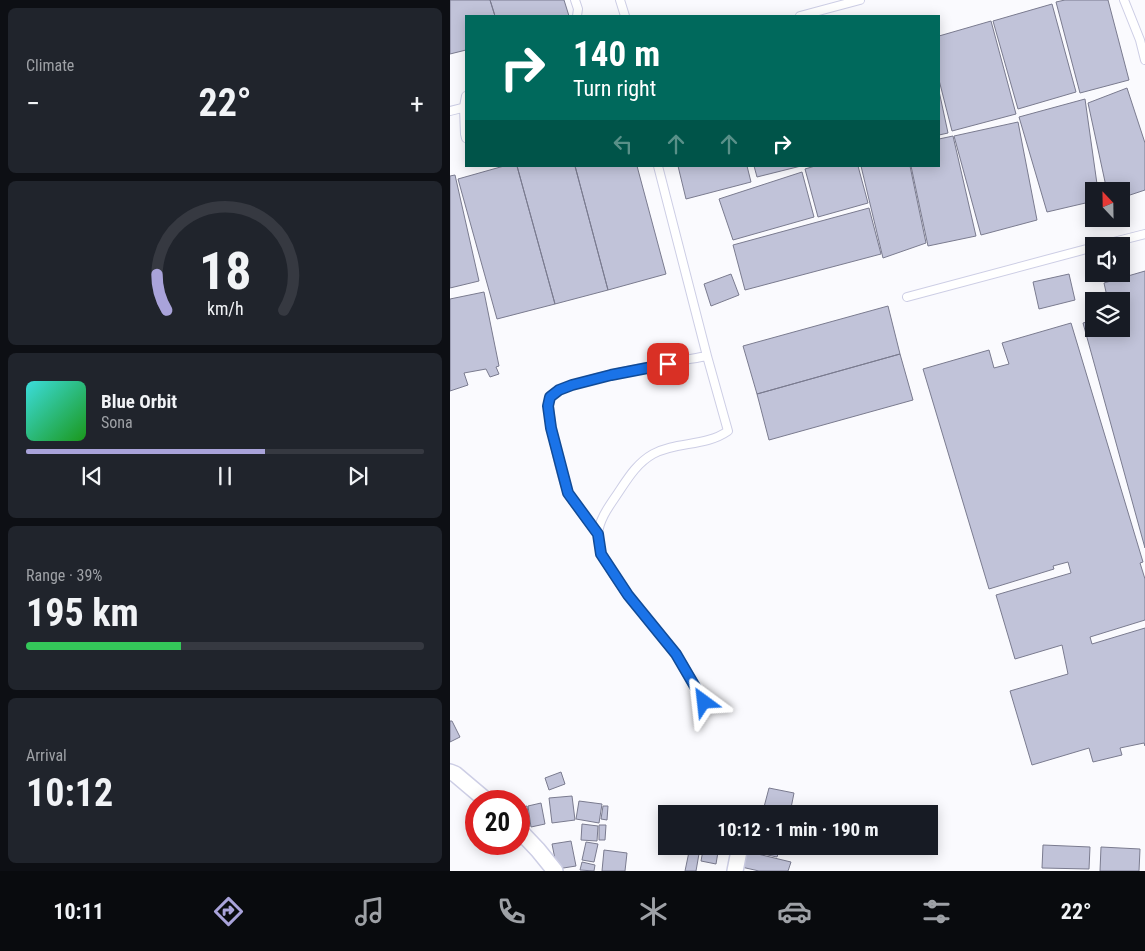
<!DOCTYPE html>
<html lang="en">
<head>
<meta charset="utf-8">
<style>
  :root { --surface:#171b24; --page:#20242c; --text:#f1f3f6; --muted:#9ea1a6; --line:#363941; --accent:#a9a3da }
  body { margin:0; font-family:"Roboto Condensed",sans-serif; background:var(--page); color:var(--text); height:100vh; display:flex; flex-direction:column; font-size:19px; white-space:nowrap }
  * { box-sizing:border-box; margin:0 }
  p { font-size:16px; color:var(--muted) }
  .icon { flex:none; width:28px; height:28px; fill:none; stroke:currentColor; stroke-width:2; stroke-linecap:round; stroke-linejoin:round }
  .map { position:relative; flex:1; overflow:hidden }
  .details { display:flex; flex-direction:column; gap:8px; padding:8px; background:#0d0f14; width:450px }
  .details>* { flex:none }
  .guide { position:absolute; left:15px; top:15px; width:475px; height:152px; border-radius:0px; box-shadow:0 2px 12px #0003; background:#00695c; color:#fff; overflow:hidden }
  .needle { width:32px; rotate:338deg }
  .fabs { position:absolute; left:635px; top:182px; display:grid; gap:10px }
  .fabs a { display:grid; place-items:center; width:45px; height:45px; border-radius:0px; background:var(--surface); box-shadow:0 2px 12px #0003; font-size:25px }
  .speed { position:absolute; left:15px; top:790px; display:flex; gap:10px; font-size:25px; font-weight:700; text-align:center }
  .speed>* { display:grid; place-content:center; width:65px; height:65px; border-radius:50%; background:var(--surface); box-shadow:0 2px 12px #0003; line-height:1 }
  .speed .limit { border:8px solid #d22; background:#fff; color:#111 }
  .pin { position:absolute; display:grid; place-items:center; width:42px; height:42px; color:#fff; margin:-21px; border-radius:10px; box-shadow:0 2px 8px #0006 }
  .me { position:absolute; width:55px; margin:-28px; rotate:330deg; stroke-linejoin:round; filter:drop-shadow(0 0 4px #0008) }
  .turn { display:flex; align-items:center; gap:18px; height:105px; padding:0 25px; font-size:22px }
  .turn .icon { width:65px; height:65px; stroke-width:2.5 }
  .turn b { display:block; font-size:35px; line-height:42px }
  .lanes { display:flex; align-items:center; height:48px; padding:0 25px; background:#0003; justify-content:center; gap:25px; direction:ltr }
  .lanes .off { opacity:.35 }
  .big { font-size:38px; font-weight:700; line-height:1.1 }
  .details .card { flex:1; display:flex; flex-direction:column; justify-content:center; gap:8px; min-width:0; padding:0 18px; border-radius:8px; background:var(--page) }
  .details .dial { align-items:center; gap:0 }
  .dial svg { height:130px; overflow:visible; fill:none; stroke:var(--line); stroke-width:7; stroke-linecap:round; text-anchor:middle }
  .dial text { fill:var(--text); stroke:none }
  .song { display:flex; align-items:center; gap:15px }
  .cover { width:60px; height:60px; border-radius:8px; background:linear-gradient(135deg,hsl(180 70% 55%),hsl(120 70% 35%)) }
  .played { height:5px; border-radius:2px; background:linear-gradient(90deg,var(--accent) 60%,var(--line) 60%) }
  .keys { display:flex; justify-content:space-around; direction:ltr }
  .heat { display:flex; justify-content:space-between; align-items:center; font-size:28px; direction:ltr }
  .charge { height:8px; border-radius:4px; background:linear-gradient(90deg,#34c759 39%,var(--line) 0) }
  .trip { position:absolute; left:208px; top:805px; width:280px; height:50px; border-radius:0px; background:var(--surface); box-shadow:0 2px 12px #0003; font-weight:700; line-height:50px; text-align:center }
  .tab-bar { display:flex; height:80px; justify-content:space-around; align-items:center; background:#090b0e; color:var(--muted) }
  .tab-bar .icon { width:35px; height:35px }
  .tab-bar .current { color:var(--accent) }
  .tab-bar b { font-size:22px; color:var(--text) }
  main { display:flex; flex:1; min-height:0 }
  .map>svg:first-child { display:block }
  .building { fill:#c1c3d9; stroke:#7a7b8f }
  .lines { fill:none; stroke-linecap:round; stroke-linejoin:round }
  .service-casing { stroke:#cdcee5; stroke-width:10 }
  .minor-casing { stroke:#cdcee5; stroke-width:18 }
  .service { stroke:#fff; stroke-width:8 }
  .minor { stroke:#fff; stroke-width:15 }
  .route-casing { stroke:#114b97; stroke-width:12 }
  .route { stroke:#1a73e8; stroke-width:9 }
</style>
</head>
<body>
<main>
<section class="details">
<div class="card"><p>Climate</p>
<div class="heat"><a>−</a><b class="big">22°</b><a>+</a></div>
</div>
<div class="card dial"><svg viewBox="0 0 100 80">
<path d="M14 69A42 42 0 1 1 86 69"/>
<path d="M14 69A42 42 0 0 1 8 47" stroke="#a9a3da"/>
<text x="50" y="56" font-size="32" font-weight="700">18</text>
<text x="50" y="72" font-size="11">km/h</text>
</svg></div>
<div class="card">
<div class="song"><i class="cover"></i><div><b>Blue Orbit</b><p>Sona</p></div></div>
<div class="played"></div>
<div class="keys"><svg class="icon" aria-label="previous" viewBox="0 0 24 24"><path d="M18 5L8 12l10 7zM5 5v14"/></svg><svg class="icon" aria-label="pause" viewBox="0 0 24 24"><path d="M8 5v14M16 5v14"/></svg><svg class="icon" aria-label="next" viewBox="0 0 24 24"><path d="M6 5l10 7-10 7zM19 5v14"/></svg></div>
</div>
<div class="card"><p>Range · 39%</p><b class="big">195 km</b><div class="charge"></div></div>
<div class="card"><p>Arrival</p><b class="big">10:12</b></div>
</section>
<div class="map">
<svg width="695" height="871" viewBox="0 0 695 871">
  <rect width="100%" height="100%" fill="#fafafe"/>
  <!-- building -->
  <path class="building" d="M0,0H40L45,16H16V50L0,54Z
    M40,0H114L119,16H45Z
    M615,0H658L679,80L630,93L606,2Z
    M602,4L626,92L568,109L543,21Z
    M541,21L566,114L502,131L489,80V36Z
    M677,88L695,143V190L671,198V191H657L638,103Z
    M489,91L498,133L489,135Z
    M635,99L648,191H644V201L597,212L569,117Z
    M568,122L587,220L531,235L504,136Z
    M503,136L526,236L478,246L461,166H489V139Z
    M54,166H67L105,304L47,319L8,179Z
    M67,166H125L158,290L105,304Z
    M125,166H187L216,274L158,290Z
    M228,166H297L301,182L236,199Z
    M304,166H351L307,177Z
    M365,166H408L418,203L368,217L355,169Z
    M411,166H460L476,243L433,258Z
    M352,172L364,217L283,240L269,199Z
    M5,175L29,281L0,288V176Z
    M419,208L431,254L295,290L283,245Z
    M695,271V548L633,323L644,320V329H671V301H658L654,283Z
    M281,274L289,295L261,306L254,284Z
    M619,274L625,300L589,309L583,282Z
    M34,292L49,366L46,367L49,374L40,377L36,369L14,373L18,385L0,391V299Z
    M438,306L450,354L307,394L293,346Z
    M621,323L693,562L690,563L695,579V620L640,637L642,644L695,628V746L694,743L670,748L672,755L643,762L639,748L582,765L560,691L618,674L612,645L565,659L546,595L621,573L618,562L603,566L604,569L539,589L473,369L539,350L544,368L559,364L552,343Z
    M450,354L463,400L319,440L307,394Z
    M0,721H2L10,737L0,742Z
    M111,772L115,784L99,790L95,778Z
    M319,788L344,793L340,813L314,807Z
    M122,796L125,820L102,823L99,798Z
    M129,801L152,804L149,823L126,819Z
    M91,803L95,824L81,827L78,806Z
    M77,806L80,826L69,828V808Z
    M153,806H158L157,820L151,819Z
    M241,809L266,814H240Z
    M132,824L148,826L147,841L131,840Z
    M149,825H156L155,840H149Z
    M121,841L126,866L107,869L102,844Z
    M136,842L148,844L144,862L132,860Z
    M593,845L640,847L639,869L592,868Z
    M296,846H311L329,851L327,857L295,850Z
    M240,847L250,848L246,871H235Z
    M651,847L690,849L689,871H650Z
    M154,850L177,853L175,871H152Z
    M253,850L268,852L266,864L251,861Z
    M291,850L341,862L338,871H309L287,866Z
    M132,862L145,865L144,871L130,870Z"/>
  <g class="lines">
    <defs>
      <path id="service" d="M125,0L128,9L127,16
        M170,0L175,16
        M674,0L690,40L695,60
        M350,16L410,0
        M16,96L14,107L15,134L16,138
        M0,111L16,107
        M648,246L695,234
        M457,297L644,247
        M148,534C138,521 127,508 119,494C112,483 95,407 100,398C111,379 231,361 257,356L208,166
        M254,702C245,686 236,668 225,653C206,626 146,567 148,534C149,519 160,505 168,493C178,478 187,463 203,454C227,441 255,447 278,431L257,356"/>
      <path id="minor" d="M0,772L5,774L37,801
        M69,830L88,850L105,871
        M285,871L290,846"/>
    </defs>
    <!-- service casing -->
    <use href="#service" class="service-casing"/>
    <!-- minor casing -->
    <use href="#minor" class="minor-casing"/>
    <!-- service -->
    <use href="#service" class="service"/>
    <!-- minor -->
    <use href="#minor" class="minor"/>
  </g>
  <g class="lines">
    <defs>
      <path id="route" d="M218,364L161,375L122,385L109,390L100,397L98,406L101,428L118,493L148,534L151,554L178,595L226,654L254,702"/>
    </defs>
    <!-- route casing -->
    <use href="#route" class="route-casing"/>
    <!-- route -->
    <use href="#route" class="route"/>
  </g>
</svg>
<div class="fabs">
<a><svg class="needle" viewBox="-14 -14 28 28"><path d="M0-13l5 13h-10z" fill="#e53935"/><path d="M0 13l5-13h-10z" fill="#9ea1a6"/></svg></a>
<a><svg class="icon" aria-label="sound" viewBox="0 0 24 24"><path d="M4 9h4l5-4v14l-5-4H4zM17 9q2 3 0 6"/></svg></a>
<a><svg class="icon" aria-label="layers" viewBox="0 0 24 24"><path d="M12 4l9 5-9 5-9-5zM3 14l9 5 9-5"/></svg></a>
</div>
<div class="speed"><div class="limit">20</div></div>
<div class="pin" style="left:218px;top:364px;background:#d93025"><svg class="icon" aria-label="arrive" viewBox="0 0 24 24"><path d="M6 21V4h12l-3 4 3 4H6"/></svg></div>
<svg class="me" style="left:254px;top:702px" viewBox="-20 -20 40 40"><path d="M0-17L14 15 0 8-14 15z" fill="#1a73e8" stroke="#fff" stroke-width="4"/></svg>
<div class="trip">10:12 · 1 min · 190 m</div>
<div class="guide">
<div class="turn"><svg class="icon" aria-label="right" viewBox="0 0 24 24"><path d="M7 20v-9h11M14 6l5 5-5 5"/></svg><div><b>140 m</b>Turn right</div></div>
<div class="lanes"><svg class="icon off" aria-label="left" viewBox="0 0 24 24"><path d="M17 20v-9H6M10 6l-5 5 5 5"/></svg><svg class="icon off" aria-label="ahead" viewBox="0 0 24 24"><path d="M12 20V5M6 11l6-6 6 6"/></svg><svg class="icon off" aria-label="ahead" viewBox="0 0 24 24"><path d="M12 20V5M6 11l6-6 6 6"/></svg><svg class="icon" aria-label="right" viewBox="0 0 24 24"><path d="M7 20v-9h11M14 6l5 5-5 5"/></svg></div>
</div>
</div>
</main>
<nav class="tab-bar">
<b>10:11</b>
<svg class="icon current" aria-label="directions" viewBox="0 0 24 24"><path d="M12 3l9 9-9 9-9-9zM9 14v-3h6M13 9l2 2-2 2"/></svg>
<svg class="icon" aria-label="music" viewBox="0 0 24 24"><path d="M9 18V5l10-2v13"/><circle cx="6" cy="18" r="3"/><circle cx="16" cy="16" r="3"/></svg>
<svg class="icon" aria-label="phone" viewBox="0 0 24 24"><path d="M5 4h4l2 5-3 2q2 4 5 5l2-3 5 2v4C11 20 4 13 5 4z"/></svg>
<svg class="icon" aria-label="climate" viewBox="0 0 24 24"><path d="M12 3v18M4 7l16 10M4 17L20 7"/></svg>
<svg class="icon" aria-label="car" viewBox="0 0 24 24"><path d="M5 17H2v-5l4-1 3-4h7l3 4 3 1v5h-3M9 17h6M6 11h13"/><circle cx="7" cy="17" r="2"/><circle cx="17" cy="17" r="2"/></svg>
<svg class="icon" aria-label="filters" viewBox="0 0 24 24"><path d="M4 7h16M4 17h16"/><circle cx="9" cy="7" r="2"/><circle cx="15" cy="17" r="2"/></svg>
<b>22°</b>
</nav>
</body>
</html>
